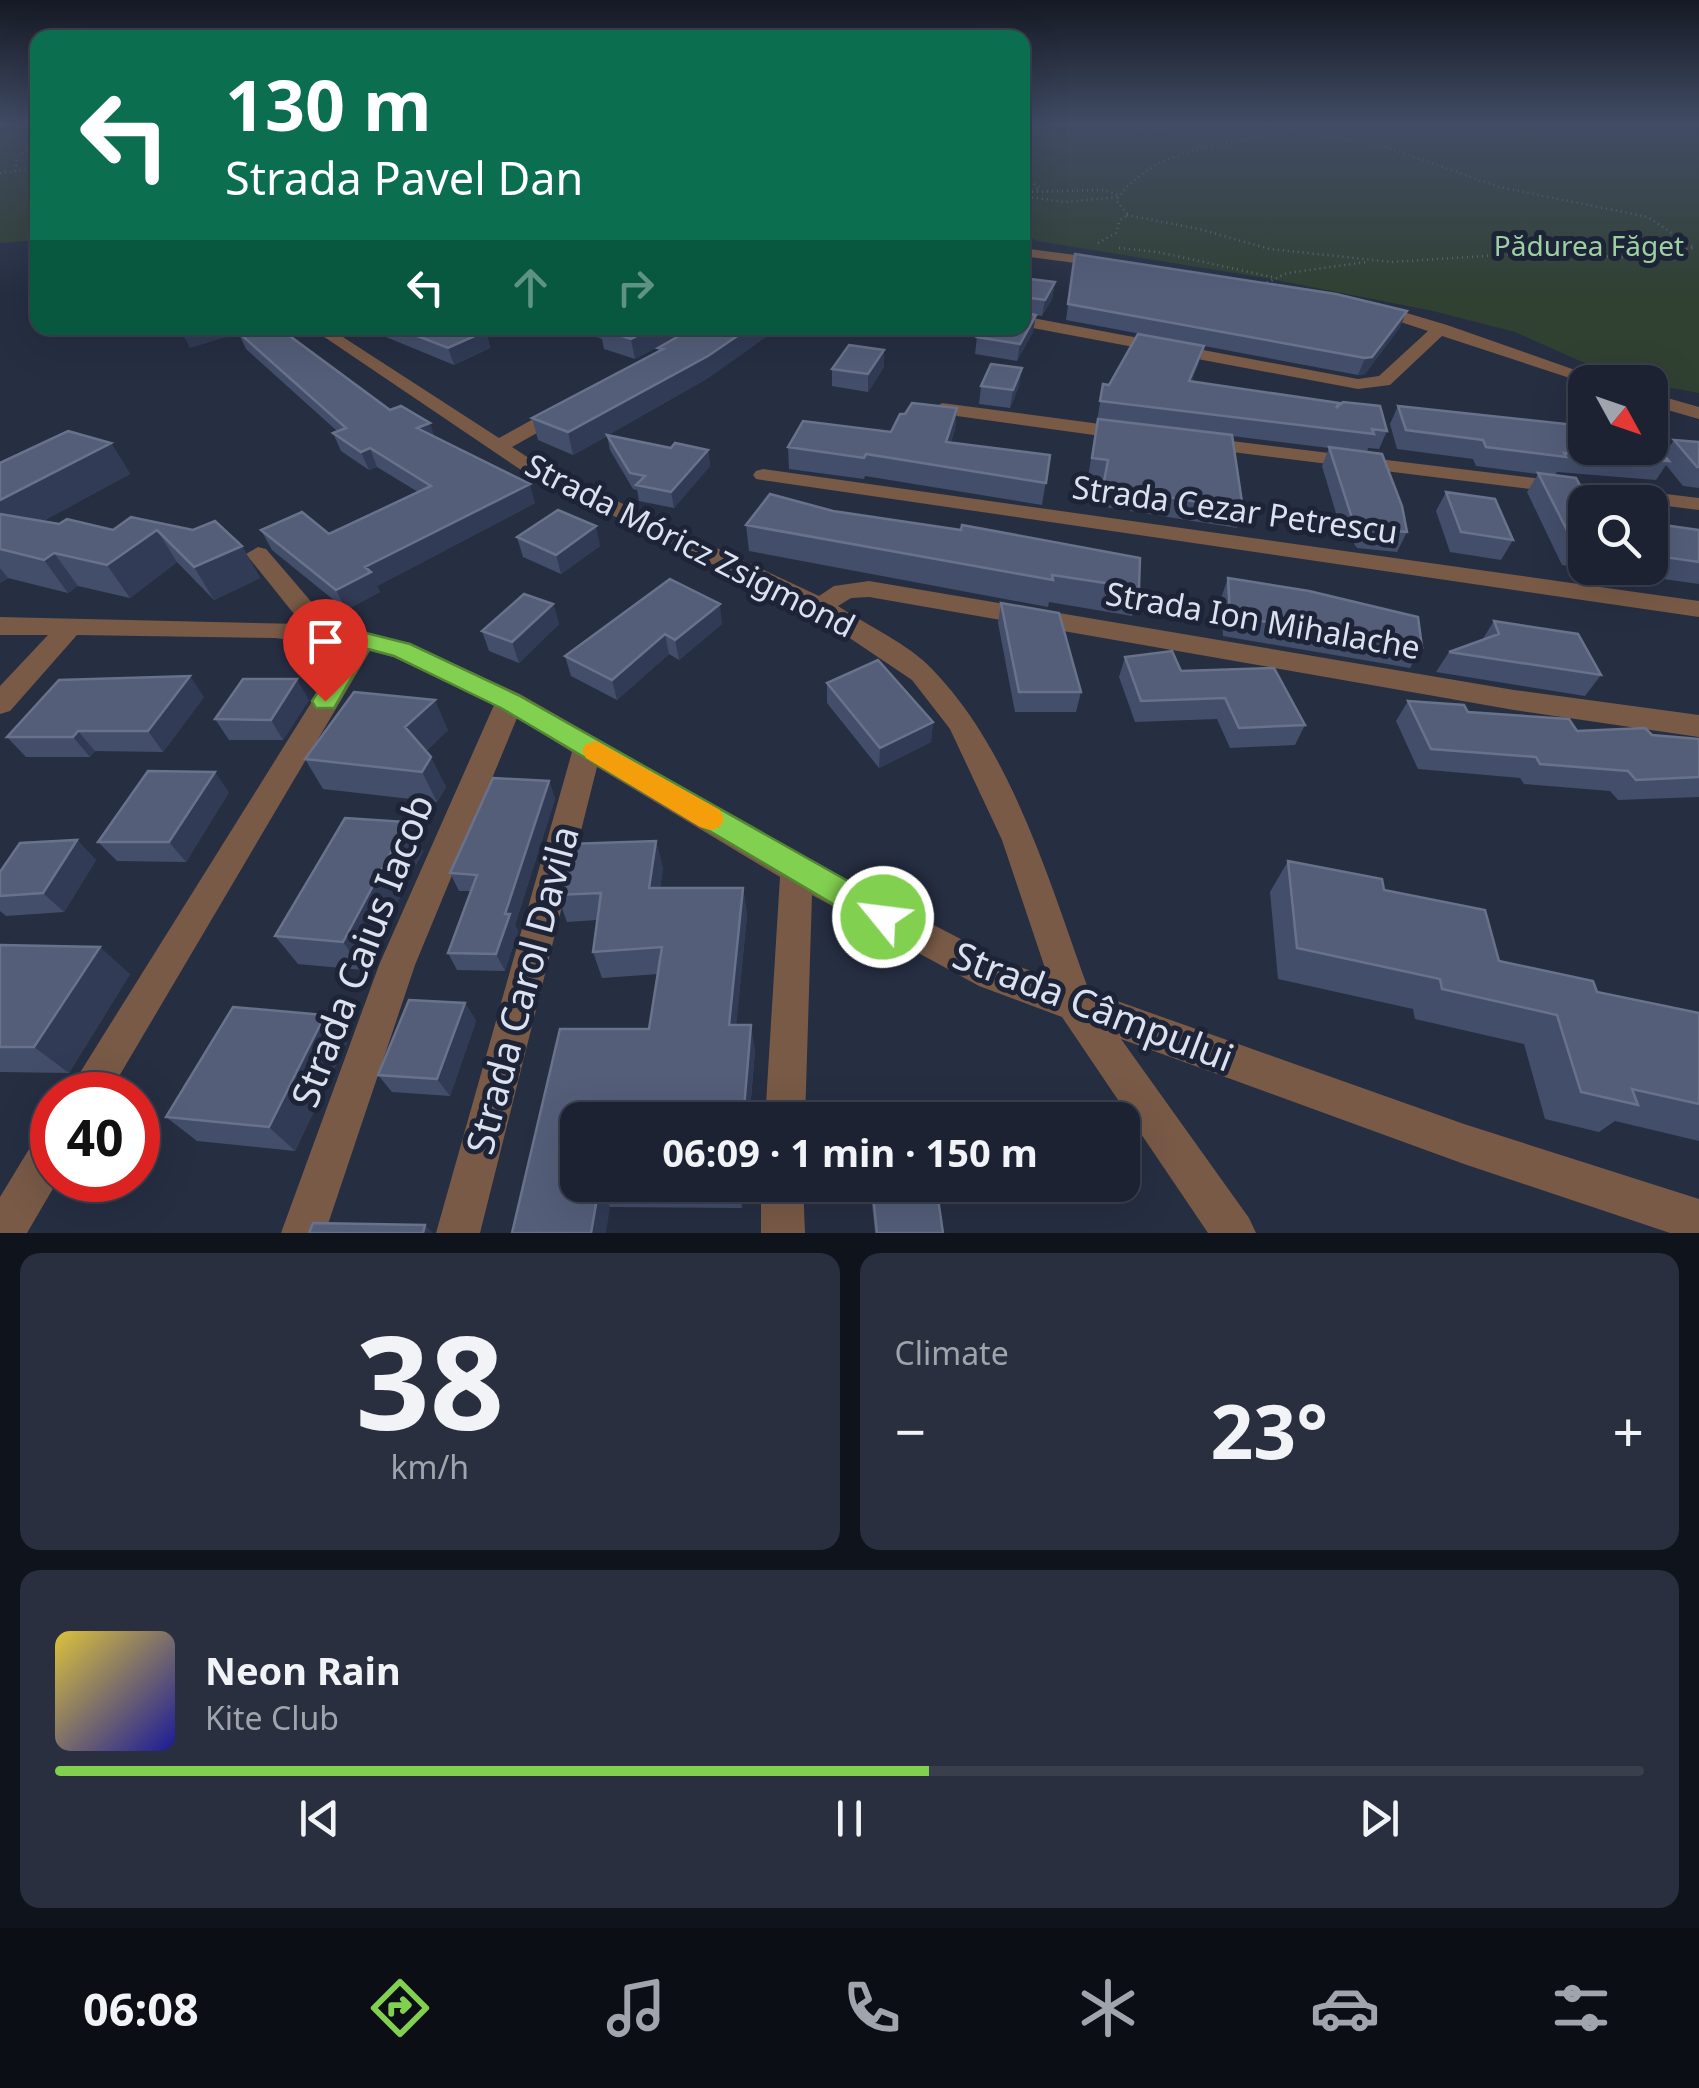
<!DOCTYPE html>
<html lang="en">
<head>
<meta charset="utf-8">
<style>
  :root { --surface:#1c2232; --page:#292f3e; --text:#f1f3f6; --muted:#a0a4ac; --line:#3a3f4d; --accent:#82d050 }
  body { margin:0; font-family:"Noto Sans",sans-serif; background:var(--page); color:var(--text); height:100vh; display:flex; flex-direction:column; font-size:38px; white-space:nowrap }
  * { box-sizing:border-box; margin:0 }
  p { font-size:32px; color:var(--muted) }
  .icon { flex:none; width:55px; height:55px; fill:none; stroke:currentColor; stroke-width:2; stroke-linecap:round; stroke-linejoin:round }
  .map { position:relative; height:1233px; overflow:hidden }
  .sheet { display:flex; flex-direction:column; gap:20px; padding:20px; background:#0f131c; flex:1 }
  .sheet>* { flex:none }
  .top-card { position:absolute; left:30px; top:30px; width:1000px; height:305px; border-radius:20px; box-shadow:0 10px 40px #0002,0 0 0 2px var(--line); background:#0b6e4f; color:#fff; overflow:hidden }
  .needle { width:65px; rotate:130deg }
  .tools { position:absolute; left:1568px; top:365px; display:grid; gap:20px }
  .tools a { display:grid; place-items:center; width:100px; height:100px; border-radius:20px; background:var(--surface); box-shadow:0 10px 40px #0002,0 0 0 2px var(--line); font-size:50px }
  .speed { position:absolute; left:30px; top:1072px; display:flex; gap:20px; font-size:50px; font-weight:700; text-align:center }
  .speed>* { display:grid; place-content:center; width:130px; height:130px; border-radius:50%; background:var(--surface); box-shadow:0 10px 40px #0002,0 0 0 2px var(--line); line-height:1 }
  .speed .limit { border:15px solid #d22; background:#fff; color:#111 }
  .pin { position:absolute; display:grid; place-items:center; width:85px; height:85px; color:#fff; margin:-102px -42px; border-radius:50% 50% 50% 0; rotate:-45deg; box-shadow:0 0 10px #0007 }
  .pin .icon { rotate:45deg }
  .me { position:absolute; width:110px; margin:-55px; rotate:299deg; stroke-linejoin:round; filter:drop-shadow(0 0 8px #0008) }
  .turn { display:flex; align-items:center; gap:35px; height:210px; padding:0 30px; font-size:45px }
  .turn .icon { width:130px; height:130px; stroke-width:2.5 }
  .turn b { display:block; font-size:70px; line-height:85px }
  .lanes { display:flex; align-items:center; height:95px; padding:0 30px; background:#0003; justify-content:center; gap:50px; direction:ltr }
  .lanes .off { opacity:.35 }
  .big { font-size:75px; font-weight:700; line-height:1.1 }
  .sheet .widget { flex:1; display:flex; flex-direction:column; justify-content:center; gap:15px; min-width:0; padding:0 35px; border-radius:20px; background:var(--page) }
  .sheet .dial { align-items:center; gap:0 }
  .dial b { font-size:130px; line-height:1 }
  .song { display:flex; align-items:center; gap:30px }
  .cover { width:120px; height:120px; border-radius:15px; background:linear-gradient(135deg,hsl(50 70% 55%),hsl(240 70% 35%)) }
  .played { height:10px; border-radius:5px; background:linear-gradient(90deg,var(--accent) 55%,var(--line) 55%) }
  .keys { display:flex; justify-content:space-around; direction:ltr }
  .heat { display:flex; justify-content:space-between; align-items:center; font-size:55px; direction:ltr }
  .sheet .tiles { flex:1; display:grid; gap:20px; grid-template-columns:1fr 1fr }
  .widget:last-child { grid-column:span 2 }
  .trip { position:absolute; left:560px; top:1102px; width:580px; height:100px; border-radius:20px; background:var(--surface); box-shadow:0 10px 40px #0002,0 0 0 2px var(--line); font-weight:700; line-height:100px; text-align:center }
  .tab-bar { display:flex; height:160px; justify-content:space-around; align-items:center; background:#0b0e14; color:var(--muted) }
  .tab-bar .icon { width:70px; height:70px }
  .tab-bar .active { color:var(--accent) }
  .tab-bar b { font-size:45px; color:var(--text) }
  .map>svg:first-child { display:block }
  .green { fill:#304031 }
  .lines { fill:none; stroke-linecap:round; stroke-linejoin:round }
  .path { stroke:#62697b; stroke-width:2.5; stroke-dasharray:1 4; stroke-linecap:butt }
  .minor { fill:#795a47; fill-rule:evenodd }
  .wall { fill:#434e6b }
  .shaded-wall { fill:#313b55 }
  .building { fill:#545e79; stroke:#69728b; stroke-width:2.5 }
  .route { fill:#82d050; stroke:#548734; stroke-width:2.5 }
  .slow { fill:#f59e0b }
  .labels { text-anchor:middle; stroke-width:10; stroke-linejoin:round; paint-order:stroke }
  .far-park-label { font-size:28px; fill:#9dcfa1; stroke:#1d2437 }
  .street-label { font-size:32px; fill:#dbe1ee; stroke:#1d2437 }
  .near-street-label { font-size:38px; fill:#dbe1ee; stroke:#1d2437 }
</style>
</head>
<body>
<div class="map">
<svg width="1699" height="1233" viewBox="0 0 1699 1233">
  <rect width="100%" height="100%" fill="#262e42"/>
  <!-- green -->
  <path class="green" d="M0,123H37V240L0,243Z
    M1023,123L1699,124V393L1618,378L1515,332L1433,311L1271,279L1037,241L1023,234Z"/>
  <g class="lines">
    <!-- path -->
    <path class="path" d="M1022,131H1135L1232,123
      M0,134L23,123
      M15,171L17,157L38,142
      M0,173L38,168
      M1022,175L1040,188L1035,190
      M1022,192L1103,190L1119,195
      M1022,196L1065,202L1117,197
      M1127,215L1199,229L1270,249L1392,262L1516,254L1625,257L1694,248L1648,217L1499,187L1383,146L1327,136L1333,131L1328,123
      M1098,243L1116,233L1120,220L1128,215L1116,200C1165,135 1243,150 1313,123
      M1119,248L1158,252L1272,277
      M1258,287L1287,273L1367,262"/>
    <!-- minor -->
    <path class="minor" d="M1022,248L1106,259L1113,263L1106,267L1022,256Z
      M1373,303L1447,325L1609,382L1585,383L1442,336L1390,385L1358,389L1022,326V316L1358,379L1379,376L1428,331L1367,311V305Z
      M311,328H329L499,438L555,407H569V415L512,447L538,464L819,596L834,586L869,581L1514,690L1699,715V737L1514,710L869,597L851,598L838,606C868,626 909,644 933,670C1013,753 1050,884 1089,991L1464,1124L1699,1199V1233H1670L1464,1164L1121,1039L1249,1218L1256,1233H1208L1062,1017L979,986L812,895L805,1120H765L780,877L597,767L480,1233H436L572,752L517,718L415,965L325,1233H281L379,965L494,705L393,657L370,651L108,1095H66L346,647L275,638L77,635L10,711L0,714V686L48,635H0V617L302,624L246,554L258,547L266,549L333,627L410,644L520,694L809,860L1001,960L1048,977L1002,840L950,729L912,680L814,614L524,472Z
      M1650,393L1699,407V419L1650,405Z
      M942,403L1130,428L1140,434L1130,440L935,413L933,409Z
      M1199,437L1699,498V510L1192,447L1189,443Z
      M763,469L1699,601V617L756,479L753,475L756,471Z
      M52,1130V1180H58L27,1233H0V1197L37,1136Z
      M761,1185H803L805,1233H761Z"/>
  </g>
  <!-- wall -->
  <path class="wall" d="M1075,254L1400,327L1365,374L1358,375L1204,346L1192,381L1387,431L1379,449L1368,448L1367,452L1407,532L1397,552L1357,548L1352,541L1344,540L1322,466L1329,448L1232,436L1243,509L1237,528L1099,506L1104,479L1088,477L1103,384L1109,385L1163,338L1066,320Z
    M1022,278L1055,282L1052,299L1042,316L1035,315L1033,332L1017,361L975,354L977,337L1022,328Z
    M382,328H476L486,331L490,348L454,365L386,337Z
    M575,328H683L676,337L635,359L604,349L602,339Z
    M689,331L710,377L608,435L671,448L708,450L710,466L674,508L639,501L637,490L633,489L610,450L607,436L573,455L538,440L532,418L658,352V348Z
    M238,332L390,410L434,437L535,503L377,586L380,592L346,610L272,550L261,530L329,534L418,492L377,467L369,470L341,451L333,433L337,431L246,349Z
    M884,350V367L868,392L832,386V369Z
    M981,386H1019L1010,408L979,404Z
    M1398,406L1664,455L1674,440L1699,442V488L1683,486L1666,465L1656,480L1557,472L1555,475L1585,502V568H1650V523L1699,530V584L1562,565L1527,492L1538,474L1476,466L1473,459L1397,449L1390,424Z
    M957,408L955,429L951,442L1050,455L1042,505L865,476L864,479L789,469L788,447L891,432Z
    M111,443L130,474L43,521L113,530L131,517L242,546L260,578L214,600L177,562L130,598L78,586L68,593L8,578L0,583V463Z
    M1446,492L1513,540L1501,560L1450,552L1436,511Z
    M746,525L1139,588L1132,616L1049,602L1048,607L749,551Z
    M517,537L600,546L561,574L523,557Z
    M1228,578L1422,647L1410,668L1223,636L1221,598Z
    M670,579L722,624L679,660L669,654L617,700L571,676L565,656Z
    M1001,603L1081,692L1076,712H1015L998,623Z
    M553,604L559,624L519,663L489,651L482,631Z
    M1494,621L1601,675L1585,696L1436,672L1449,652L1482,640Z
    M1125,657L1181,671L1305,725L1295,745L1230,748L1217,719L1135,722L1119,677Z
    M827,683L933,722L931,742L879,768L827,703Z
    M204,697L163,752L95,751L90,757H26L7,737Z
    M309,700L283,740H229L215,719Z
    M1408,701L1577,731L1699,739V797L1618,800L1610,791L1524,784L1520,778L1418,769L1396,721Z
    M448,730L426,751L446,787L437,802L323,789L305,759Z
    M549,781L555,799L515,925L518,931L505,971L457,970L448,953L471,891H459L450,873Z
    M229,792L186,862L117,861L98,842Z
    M77,840L96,860L64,912L6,916L0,911V872Z
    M656,841L663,869L660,888H743L747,915L736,1025L755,1050L742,1208L610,1207L512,1233L649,1029L658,974L602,978L593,952L597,920L567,922L557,895Z
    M423,851L363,970L298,964L275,936Z
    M1288,861L1384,890L1499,961L1597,992L1699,1013V1141L1615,1121L1599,1132L1545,1119L1524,1044L1415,1019L1413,1009L1278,979L1270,892Z
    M0,945L130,974L69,1073L0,1072Z
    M465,1003L476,1021L450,1096L392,1092L378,1075Z
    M347,1042L295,1151L197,1141L166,1117Z
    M870,1185H936L943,1233H875Z"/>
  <!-- shaded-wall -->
  <path class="shaded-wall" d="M1055,282L1052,299L1042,316L1045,300Z
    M1407,311L1400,327L1365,374L1358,375L1365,358Z
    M1036,315L1033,332L1017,361L1020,344Z
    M192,328H226L230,336L190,348L181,331Z
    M652,328H683L676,337L635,359L631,339Z
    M749,328H779L710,377L573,455L568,432Z
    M486,331L490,348L454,365L448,348Z
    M1204,346L1199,363L1185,398L1189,381Z
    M884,350V367L868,392V374Z
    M1022,368L1019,386L1010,408L1013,390Z
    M957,408L955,429L944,463L946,442Z
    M430,423L436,441L417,428Z
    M111,443L130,474L4,542L0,537V500Z
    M370,448L377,467L369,470L361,452Z
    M708,450L710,466L674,508L671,492Z
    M530,484L535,503L377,586L380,592L346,610L336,590L365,567Z
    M596,526L600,546L561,574L556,555Z
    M157,530L177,562L130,598L107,565Z
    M242,546L260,578L214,600L194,567Z
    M54,553L78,586L68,593L44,560Z
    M0,568L8,578L0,583Z
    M553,604L559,624L519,663L512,642Z
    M720,604L722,624L679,660L675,640Z
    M665,634L669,654L617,700L612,680Z
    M190,676L204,697L163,752L148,731Z
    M297,679L309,700L283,740L271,720Z
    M435,700L448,730L419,757L405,727Z
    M933,722L931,742L879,768L880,748Z
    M78,731L95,751L90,757L73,737Z
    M431,757L446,787L437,802L422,772Z
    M215,772L229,792L186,862L169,842Z
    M549,781L555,799L515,925L518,931L505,971L496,954L505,914Z
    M407,822L423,851L363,970L343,942Z
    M77,840L96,860L64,912L43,893Z
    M656,841L663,869L656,915L649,888Z
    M743,888L747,915L734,1050L729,1025Z
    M100,947L130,974L69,1073L34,1047Z
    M465,1003L476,1021L450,1096L437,1079Z
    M325,1015L347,1042L295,1151L269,1127Z
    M751,1025L755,1050L749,1120H743Z
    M737,1185H744L742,1208L737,1187Z
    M599,1187L610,1207L606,1233H591Z
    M425,1225L433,1233H423Z"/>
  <!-- building -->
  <path class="building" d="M1075,254L1336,294L1407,311L1372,357L1365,358L1068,304Z
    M1022,278L1055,282L1045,300L1022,297Z
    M1022,312L1036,315L1020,344L977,337L983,328H1022Z
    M254,328H279L390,410L401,406L430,423L417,428L530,484L365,567L371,572L336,590L261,530L302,512L329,534L431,486L370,448L361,452L333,433L346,428L238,332Z
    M397,328H476L486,331L448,348Z
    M602,328H652L631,339L600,329Z
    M693,328H749L708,356L568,432L532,418L663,349L658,348Z
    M1138,334L1204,346L1189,381L1339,403L1336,408L1343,402L1380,406L1387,431L1372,429L1374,434L1100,401L1103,384L1109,385Z
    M849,345L884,350L868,374L832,369Z
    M991,364L1022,368L1013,390L981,386Z
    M912,403L957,408L946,442L1050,455L1046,483L866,454L864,458L788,447L803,421L891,432L900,414H905Z
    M1398,406L1585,426V448H1650V440L1669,461L1564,453L1566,457L1486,447L1483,440L1406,430Z
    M1098,419L1232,435L1243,509L1103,487L1108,460L1092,458Z
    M68,431L111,443L0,500V463Z
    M607,435L671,448L675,443L708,450L671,492L636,485L645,476L630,473Z
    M1674,440L1699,442V467H1697Z
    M1329,447L1382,454L1402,506L1407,532L1366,529L1361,522L1353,521Z
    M1538,473L1576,478L1589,502H1585V547L1575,546Z
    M1446,492L1495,499L1513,540L1461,532Z
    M770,494L833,511L961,530L962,525L1140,558L1139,588L1052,575L1053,580L746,525Z
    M558,510L596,526L556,555L517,537Z
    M0,514L59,524L67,519L113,530L131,517L193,530L215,521L242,546L194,567L157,530L107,565L54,553L44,560L0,549Z
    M1650,523L1699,530V562L1650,555Z
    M1228,578L1309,591L1418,617L1422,647L1230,616Z
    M670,579L720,604L675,640L665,634L612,680L565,656Z
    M524,594L553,604L512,642L482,631Z
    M1001,603L1059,613L1081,692H1019Z
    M1494,621L1578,634L1601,675L1449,652L1499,634Z
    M1172,651L1181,671L1274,668L1305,725L1239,728L1225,698L1141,701L1125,657Z
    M878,660L933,722L880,748L827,683Z
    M190,676L148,731H78L73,737H7L59,680Z
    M243,679H297L271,720L215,719Z
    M354,692L435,700L405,727L431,757L422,772L305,759Z
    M1408,701L1464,705L1468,712L1569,719L1577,731L1645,728L1652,735L1699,739V777L1636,780L1628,771L1540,764L1536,757L1431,749Z
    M148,771L215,772L169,842H98Z
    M493,778L549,781L505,914H510L496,954L448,953L477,875L450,873Z
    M345,818L407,822L343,942L275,936Z
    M77,840L43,893L0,896V872L20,843Z
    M656,841L649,888H743L729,1025H751L743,1120H578V1185H737V1187H599L591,1233H512L560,1029H649L662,947L593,952L601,893L557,895L568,844Z
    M1288,861L1382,879L1384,890L1485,910L1499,961L1593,981L1597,992L1699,1013V1104L1632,1089L1638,1105L1581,1092L1557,1015L1442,989L1440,979L1297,948Z
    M0,945L100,947L34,1047H0Z
    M409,1000L465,1003L437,1079L378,1075Z
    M233,1007L325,1015L269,1127L166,1117Z
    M872,1185H936L943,1233H877Z
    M313,1223L425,1225L423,1233H309Z"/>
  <!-- sky -->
  <linearGradient id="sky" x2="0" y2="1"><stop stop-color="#151924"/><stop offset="0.42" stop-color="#414c65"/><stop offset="1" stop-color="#414c65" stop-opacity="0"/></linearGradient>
  <rect width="1699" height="296" fill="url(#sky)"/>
  <!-- route -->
  <path class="route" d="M362,632L410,644L518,695L894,907L898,917L894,927L883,931L872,927L501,708L394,656L368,649L334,708H316L312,701L316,695L354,634Z"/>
  <!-- slow -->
  <path class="slow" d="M596,741L720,810L724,819L720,827L710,830L700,827L586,758L582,751L586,744Z"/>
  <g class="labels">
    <!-- far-park labels -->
    <g class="far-park-label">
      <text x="1589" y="256">Pădurea Făget</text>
    </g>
    <!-- street labels -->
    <g class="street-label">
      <text transform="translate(1235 510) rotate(8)" y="11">Strada Cezar Petrescu</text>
      <text transform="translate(690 546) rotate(27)" y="11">Strada Móricz Zsigmond</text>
      <text transform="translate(1263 621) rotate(10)" y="11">Strada Ion Mihalache</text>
    </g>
    <!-- near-street labels -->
    <g class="near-street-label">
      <text transform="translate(363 951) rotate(-69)" y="13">Strada Caius Iacob</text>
      <text transform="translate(523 990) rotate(-75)" y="13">Strada Carol Davila</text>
      <text transform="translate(1093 1007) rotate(21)" y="13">Strada Câmpului</text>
    </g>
  </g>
</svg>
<div class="tools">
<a><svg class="needle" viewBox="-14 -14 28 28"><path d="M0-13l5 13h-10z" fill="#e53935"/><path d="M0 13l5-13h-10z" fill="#a0a4ac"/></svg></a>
<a><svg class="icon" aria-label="search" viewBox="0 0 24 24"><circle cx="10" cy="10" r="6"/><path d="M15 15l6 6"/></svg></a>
</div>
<div class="speed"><div class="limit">40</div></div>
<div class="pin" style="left:325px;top:701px;background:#d93025"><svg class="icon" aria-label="arrive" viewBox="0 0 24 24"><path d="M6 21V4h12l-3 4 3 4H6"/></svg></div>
<svg class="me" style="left:883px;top:917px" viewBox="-20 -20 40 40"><circle r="17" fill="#82d050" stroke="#fff" stroke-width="3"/><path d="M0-11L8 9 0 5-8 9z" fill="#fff"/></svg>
<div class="trip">06:09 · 1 min · 150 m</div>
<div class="top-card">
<div class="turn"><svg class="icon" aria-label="left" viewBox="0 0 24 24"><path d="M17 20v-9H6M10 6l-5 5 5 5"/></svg><div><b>130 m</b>Strada Pavel Dan</div></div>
<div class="lanes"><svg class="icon" aria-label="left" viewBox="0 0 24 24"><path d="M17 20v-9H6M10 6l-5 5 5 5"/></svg><svg class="icon off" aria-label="ahead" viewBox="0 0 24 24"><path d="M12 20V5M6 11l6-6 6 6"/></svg><svg class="icon off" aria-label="right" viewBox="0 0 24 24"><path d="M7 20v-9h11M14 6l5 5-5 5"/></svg></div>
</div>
</div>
<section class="sheet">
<div class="tiles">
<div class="widget dial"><b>38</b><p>km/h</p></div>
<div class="widget"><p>Climate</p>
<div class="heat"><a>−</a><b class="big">23°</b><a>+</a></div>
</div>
<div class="widget">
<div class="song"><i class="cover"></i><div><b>Neon Rain</b><p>Kite Club</p></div></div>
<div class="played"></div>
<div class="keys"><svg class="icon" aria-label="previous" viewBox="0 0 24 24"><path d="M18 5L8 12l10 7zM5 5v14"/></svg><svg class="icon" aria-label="pause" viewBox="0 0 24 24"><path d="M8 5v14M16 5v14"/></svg><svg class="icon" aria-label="next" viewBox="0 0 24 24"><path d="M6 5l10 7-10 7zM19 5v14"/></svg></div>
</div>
</div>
</section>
<nav class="tab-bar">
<b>06:08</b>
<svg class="icon active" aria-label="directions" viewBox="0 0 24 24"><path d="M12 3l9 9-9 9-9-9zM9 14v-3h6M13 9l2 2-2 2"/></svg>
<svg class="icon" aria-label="music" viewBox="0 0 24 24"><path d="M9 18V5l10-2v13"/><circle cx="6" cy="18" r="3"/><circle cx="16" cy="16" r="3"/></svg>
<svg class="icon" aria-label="phone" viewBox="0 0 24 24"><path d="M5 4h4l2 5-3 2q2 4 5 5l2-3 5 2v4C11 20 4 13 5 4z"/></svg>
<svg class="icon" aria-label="climate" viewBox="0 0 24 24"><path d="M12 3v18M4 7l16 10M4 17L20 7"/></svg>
<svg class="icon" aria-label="car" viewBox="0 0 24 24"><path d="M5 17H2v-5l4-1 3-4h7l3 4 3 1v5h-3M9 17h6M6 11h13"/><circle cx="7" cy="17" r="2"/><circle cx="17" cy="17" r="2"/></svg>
<svg class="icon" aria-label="filters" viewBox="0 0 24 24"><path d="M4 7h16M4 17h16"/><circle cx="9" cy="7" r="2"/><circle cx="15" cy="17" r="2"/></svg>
</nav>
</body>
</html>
